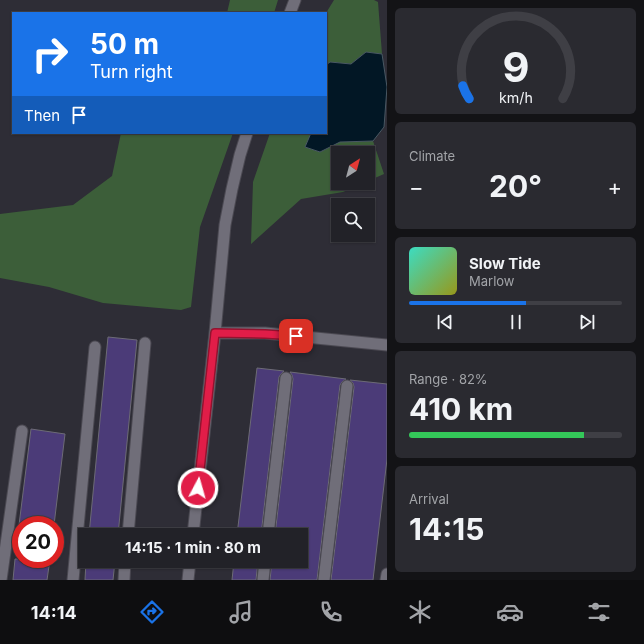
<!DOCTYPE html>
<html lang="en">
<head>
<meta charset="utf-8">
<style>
  :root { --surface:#222228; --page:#2a2a30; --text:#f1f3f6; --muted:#a2a4a8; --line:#3f3f45; --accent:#1a73e8 }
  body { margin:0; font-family:Inter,sans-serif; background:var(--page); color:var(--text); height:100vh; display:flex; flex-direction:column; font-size:15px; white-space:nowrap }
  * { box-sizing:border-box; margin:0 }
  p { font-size:13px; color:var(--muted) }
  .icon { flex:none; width:22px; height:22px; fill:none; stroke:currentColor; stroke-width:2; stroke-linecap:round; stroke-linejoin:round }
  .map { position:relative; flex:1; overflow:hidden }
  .panel { display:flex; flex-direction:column; gap:8px; padding:8px; background:#131316; width:257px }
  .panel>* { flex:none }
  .hud { position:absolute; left:12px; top:12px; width:315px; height:122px; border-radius:0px; box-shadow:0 1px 3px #0004,0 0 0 1px var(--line); background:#1a73e8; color:#fff; overflow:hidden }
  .needle { width:26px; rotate:36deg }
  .controls { position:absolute; left:331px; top:146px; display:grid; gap:8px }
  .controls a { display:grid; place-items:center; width:44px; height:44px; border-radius:0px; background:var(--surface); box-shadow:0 1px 3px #0004,0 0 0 1px var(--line); font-size:20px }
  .speed { position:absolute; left:12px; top:516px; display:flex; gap:8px; font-size:20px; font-weight:700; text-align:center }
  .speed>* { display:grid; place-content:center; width:52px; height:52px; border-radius:50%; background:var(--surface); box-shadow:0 1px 3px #0004,0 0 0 1px var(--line); line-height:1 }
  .speed .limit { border:6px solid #d22; background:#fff; color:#111 }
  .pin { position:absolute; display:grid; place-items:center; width:34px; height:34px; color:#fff; margin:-17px; border-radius:8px; box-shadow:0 2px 6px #0006 }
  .me { position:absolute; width:44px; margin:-22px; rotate:6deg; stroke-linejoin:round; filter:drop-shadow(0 0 3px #0008) }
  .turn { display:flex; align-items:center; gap:14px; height:84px; padding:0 12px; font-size:18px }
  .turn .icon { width:52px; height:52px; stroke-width:2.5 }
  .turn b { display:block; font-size:28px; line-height:34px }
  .then { display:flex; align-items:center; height:38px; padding:0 12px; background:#0003; gap:8px; font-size:15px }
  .big { font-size:30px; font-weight:700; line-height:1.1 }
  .panel .tile { flex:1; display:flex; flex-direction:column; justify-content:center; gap:6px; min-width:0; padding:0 14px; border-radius:6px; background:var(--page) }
  .panel .dial { align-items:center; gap:0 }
  .dial svg { height:104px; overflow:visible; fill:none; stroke:var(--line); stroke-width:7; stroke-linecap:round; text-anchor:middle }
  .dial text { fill:var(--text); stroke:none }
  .song { display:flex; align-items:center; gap:12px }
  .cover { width:48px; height:48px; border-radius:6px; background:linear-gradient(135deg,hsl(170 70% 55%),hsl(60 70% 35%)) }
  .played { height:4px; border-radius:2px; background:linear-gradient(90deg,var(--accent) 55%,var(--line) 55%) }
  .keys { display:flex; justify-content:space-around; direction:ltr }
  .heat { display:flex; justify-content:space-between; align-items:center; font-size:22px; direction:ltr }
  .charge { height:6px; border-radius:3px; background:linear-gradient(90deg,#34c759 82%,var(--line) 0) }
  .trip { position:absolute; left:78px; top:528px; width:230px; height:40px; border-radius:0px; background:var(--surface); box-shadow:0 1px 3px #0004,0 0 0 1px var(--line); font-weight:700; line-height:40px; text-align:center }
  .tab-bar { display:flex; height:64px; justify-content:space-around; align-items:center; background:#0e0e10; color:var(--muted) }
  .tab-bar .icon { width:28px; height:28px }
  .tab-bar .selected { color:var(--accent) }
  .tab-bar b { font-size:18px; color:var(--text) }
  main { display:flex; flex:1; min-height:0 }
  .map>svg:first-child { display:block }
  .green { fill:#3c5e39 }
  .water { fill:#021725; stroke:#495863 }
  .building { fill:#4b3b78; stroke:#6d6b76 }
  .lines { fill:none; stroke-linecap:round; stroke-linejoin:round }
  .lane-casing { stroke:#4b4952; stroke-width:13 }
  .lane { stroke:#706e79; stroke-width:11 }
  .route-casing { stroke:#92132f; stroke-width:10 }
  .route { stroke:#e11d48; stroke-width:7 }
</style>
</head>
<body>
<main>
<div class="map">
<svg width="387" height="580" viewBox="0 0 387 580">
  <rect width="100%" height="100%" fill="#2e2d36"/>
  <!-- green -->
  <path class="green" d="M230,0H278L274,13H227Z
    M334,0H374L378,2L382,54L366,52L351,64L330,62L326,65V13Z
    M121,133H233L200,227L191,307L181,310L103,303L49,287L0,278V214L73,205L112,176Z
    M270,133H311L305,147L320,152L340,142L373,141L384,174L368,181V153H338V183H364L343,192L301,199L251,244L253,182Z"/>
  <!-- water -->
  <path class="water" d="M366,52L382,54L387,87L384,127L373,141L340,142L320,152L305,147L311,133H326V65L330,62L351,64Z"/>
  <!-- building -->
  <path class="building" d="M108,337L137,340L118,535H89Z
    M257,368L284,371L281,374L279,377L261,535H237Z
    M290,372L346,379L342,382L340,385L317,580H270L272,561H301V535H275L293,379L292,375Z
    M350,380L387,384V459L373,580H331L354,387L353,383Z
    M31,429L65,434L54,525H19Z
    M15,559H50L47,580H13Z
    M86,561H115L113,580H85Z
    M234,561H258L256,580H232Z"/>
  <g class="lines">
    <defs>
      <path id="lane" d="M290,13L295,0
        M215,333H265L387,345
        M128,535L145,343
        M193,535L215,333L225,225L232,189L240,155L247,133
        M268,535L286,378
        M1,580L22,431
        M73,580L95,347
        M124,580L125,561
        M188,580L190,561
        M263,580L265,561
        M324,580L347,386
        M386,580L387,574"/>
    </defs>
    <!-- lane casing -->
    <use href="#lane" class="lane-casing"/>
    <!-- lane -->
    <use href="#lane" class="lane"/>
  </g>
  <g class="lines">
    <defs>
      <path id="route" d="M198,488L215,333L265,334L296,336"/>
    </defs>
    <!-- route casing -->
    <use href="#route" class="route-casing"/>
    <!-- route -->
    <use href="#route" class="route"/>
  </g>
</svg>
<div class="controls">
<a><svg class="needle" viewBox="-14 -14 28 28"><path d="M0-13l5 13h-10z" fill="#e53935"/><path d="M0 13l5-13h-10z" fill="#a2a4a8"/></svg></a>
<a><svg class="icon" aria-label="search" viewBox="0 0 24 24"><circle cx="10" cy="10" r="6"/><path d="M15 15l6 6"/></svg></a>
</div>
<div class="speed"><div class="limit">20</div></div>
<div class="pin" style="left:296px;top:336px;background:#d93025"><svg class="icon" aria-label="arrive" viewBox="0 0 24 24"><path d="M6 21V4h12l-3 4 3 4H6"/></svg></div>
<svg class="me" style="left:198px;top:488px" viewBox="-20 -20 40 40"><circle r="17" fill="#e11d48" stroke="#fff" stroke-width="3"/><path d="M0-11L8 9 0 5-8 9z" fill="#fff"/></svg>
<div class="trip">14:15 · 1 min · 80 m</div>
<div class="hud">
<div class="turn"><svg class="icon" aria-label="right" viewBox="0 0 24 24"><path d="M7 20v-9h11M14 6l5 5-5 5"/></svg><div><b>50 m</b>Turn right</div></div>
<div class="then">Then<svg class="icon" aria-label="arrive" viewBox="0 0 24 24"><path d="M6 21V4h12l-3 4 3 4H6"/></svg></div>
</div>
</div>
<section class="panel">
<div class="tile dial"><svg viewBox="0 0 100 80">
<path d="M14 69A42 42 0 1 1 86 69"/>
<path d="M14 69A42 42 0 0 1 9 59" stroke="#1a73e8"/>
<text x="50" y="56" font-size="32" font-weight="700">9</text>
<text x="50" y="72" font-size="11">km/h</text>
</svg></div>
<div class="tile"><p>Climate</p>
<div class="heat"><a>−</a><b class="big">20°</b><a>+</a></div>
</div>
<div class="tile">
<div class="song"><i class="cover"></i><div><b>Slow Tide</b><p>Marlow</p></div></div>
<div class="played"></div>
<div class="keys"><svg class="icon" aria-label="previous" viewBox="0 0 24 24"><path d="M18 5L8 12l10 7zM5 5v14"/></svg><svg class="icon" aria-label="pause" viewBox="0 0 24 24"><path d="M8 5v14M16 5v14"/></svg><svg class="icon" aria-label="next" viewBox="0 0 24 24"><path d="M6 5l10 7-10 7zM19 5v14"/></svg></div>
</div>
<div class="tile"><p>Range · 82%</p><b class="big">410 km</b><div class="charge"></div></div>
<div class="tile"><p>Arrival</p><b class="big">14:15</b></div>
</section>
</main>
<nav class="tab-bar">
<b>14:14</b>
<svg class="icon selected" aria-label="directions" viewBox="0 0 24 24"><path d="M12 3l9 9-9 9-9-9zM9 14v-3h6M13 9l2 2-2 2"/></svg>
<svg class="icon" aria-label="music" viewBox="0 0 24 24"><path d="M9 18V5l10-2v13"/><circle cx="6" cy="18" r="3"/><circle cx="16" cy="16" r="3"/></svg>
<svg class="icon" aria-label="phone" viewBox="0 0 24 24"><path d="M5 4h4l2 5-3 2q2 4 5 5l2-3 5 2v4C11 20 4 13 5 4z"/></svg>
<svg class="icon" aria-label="climate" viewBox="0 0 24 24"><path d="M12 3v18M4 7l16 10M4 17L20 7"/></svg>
<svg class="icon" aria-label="car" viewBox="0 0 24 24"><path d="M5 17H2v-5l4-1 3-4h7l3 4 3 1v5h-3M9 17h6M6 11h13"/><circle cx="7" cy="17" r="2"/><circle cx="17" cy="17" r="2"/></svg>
<svg class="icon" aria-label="filters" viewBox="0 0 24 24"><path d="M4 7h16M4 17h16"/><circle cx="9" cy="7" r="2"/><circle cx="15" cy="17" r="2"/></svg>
</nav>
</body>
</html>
